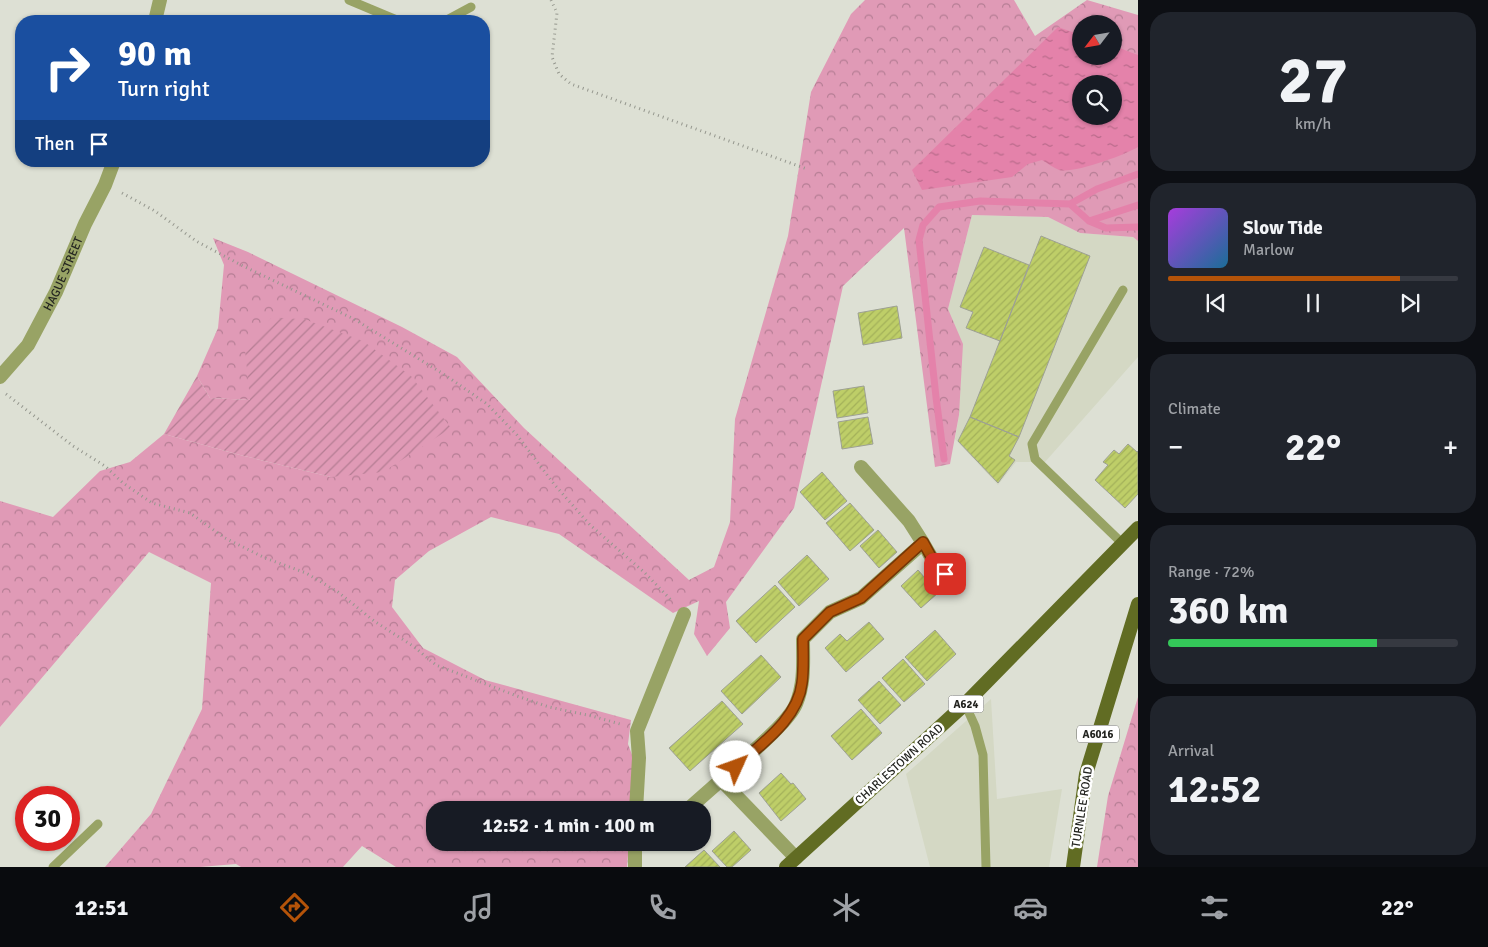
<!DOCTYPE html>
<html lang="en">
<head>
<meta charset="utf-8">
<style>
  :root { --surface:#171b24; --page:#20242c; --text:#f1f3f6; --muted:#9ea1a6; --line:#363941; --accent:#b45309 }
  body { margin:0; font-family:Signika,sans-serif; background:var(--page); color:var(--text); height:100vh; display:flex; flex-direction:column; font-size:19px; white-space:nowrap }
  * { box-sizing:border-box; margin:0 }
  p { font-size:16px; color:var(--muted) }
  .icon { flex:none; width:28px; height:28px; fill:none; stroke:currentColor; stroke-width:2; stroke-linecap:round; stroke-linejoin:round }
  .map { position:relative; flex:1; overflow:hidden }
  .drawer { display:flex; flex-direction:column; gap:12px; padding:12px; background:#0d0f14; width:350px }
  .drawer>* { flex:none }
  .hud { position:absolute; left:15px; top:15px; width:475px; height:152px; border-radius:20px; box-shadow:0 1px 4px #0004; background:#1a4fa0; color:#fff; overflow:hidden }
  .needle { width:32px; rotate:239deg }
  .buttons { position:absolute; left:1072px; top:15px; display:grid; gap:10px }
  .buttons a { display:grid; place-items:center; width:50px; height:50px; border-radius:50%; background:var(--surface); box-shadow:0 1px 4px #0004; font-size:25px }
  .speed { position:absolute; left:15px; top:786px; display:flex; gap:10px; font-size:25px; font-weight:700; text-align:center }
  .speed>* { display:grid; place-content:center; width:65px; height:65px; border-radius:50%; background:var(--surface); box-shadow:0 1px 4px #0004; line-height:1 }
  .speed .limit { border:8px solid #d22; background:#fff; color:#111 }
  .pin { position:absolute; display:grid; place-items:center; width:42px; height:42px; color:#fff; margin:-21px; border-radius:10px; box-shadow:0 2px 8px #0006 }
  .me { position:absolute; width:55px; margin:-28px; rotate:47deg; stroke-linejoin:round; filter:drop-shadow(0 0 4px #0008) }
  .turn { display:flex; align-items:center; gap:18px; height:105px; padding:0 20px; font-size:22px }
  .turn .icon { width:65px; height:65px; stroke-width:2.5 }
  .turn b { display:block; font-size:35px; line-height:42px }
  .then { display:flex; align-items:center; height:48px; padding:0 20px; background:#0003; gap:10px; font-size:19px }
  .big { font-size:38px; font-weight:700; line-height:1.1 }
  .drawer .widget { flex:1; display:flex; flex-direction:column; justify-content:center; gap:8px; min-width:0; padding:0 18px; border-radius:20px; background:var(--page) }
  .drawer .dial { align-items:center; gap:0 }
  .dial b { font-size:65px; line-height:1 }
  .song { display:flex; align-items:center; gap:15px }
  .cover { width:60px; height:60px; border-radius:8px; background:linear-gradient(135deg,hsl(280 70% 55%),hsl(200 70% 35%)) }
  .played { height:5px; border-radius:2px; background:linear-gradient(90deg,var(--accent) 80%,var(--line) 80%) }
  .keys { display:flex; justify-content:space-around; direction:ltr }
  .heat { display:flex; justify-content:space-between; align-items:center; font-size:28px; direction:ltr }
  .charge { height:8px; border-radius:4px; background:linear-gradient(90deg,#34c759 72%,var(--line) 0) }
  .trip { position:absolute; left:426px; top:801px; width:285px; height:50px; border-radius:20px; background:var(--surface); box-shadow:0 1px 4px #0004; font-weight:700; line-height:50px; text-align:center }
  .tabs { display:flex; height:80px; justify-content:space-around; align-items:center; background:#090b0e; color:var(--muted) }
  .tabs .icon { width:35px; height:35px }
  .tabs .on { color:var(--accent) }
  .tabs b { font-size:22px; color:var(--text) }
  main { display:flex; flex:1; min-height:0 }
  .map>svg:first-child { display:block }
  .built { fill:#d4d8c4 }
  .forest { fill:url(#forest-crowns); fill-rule:evenodd }
  .garden { fill:url(#garden-furrows) }
  .water { fill:url(#water-ripples); fill-rule:evenodd }
  .lines { fill:none; stroke-linecap:round; stroke-linejoin:round }
  .stream { stroke:#e482aa; stroke-width:7 }
  .building { fill:url(#building-hatch); stroke:#9da094 }
  .path { stroke:#95978e; stroke-width:3; stroke-dasharray:1 4; stroke-linecap:butt }
  .service { stroke:#98a365; stroke-width:9 }
  .minor { stroke:#98a365; stroke-width:14 }
  .tertiary { stroke:#98a365; stroke-width:14 }
  .primary { stroke:#616c23; stroke-width:14 }
  .route-casing { stroke:#753606; stroke-width:12 }
  .route { stroke:#b45309; stroke-width:9 }
  .labels { text-anchor:middle; stroke-width:5; stroke-linejoin:round; paint-order:stroke }
  .shield { fill:#fff; stroke:#656663; stroke-width:1 }
  .shield-label { font-size:11px; font-weight:bold; fill:#232420 }
  .street-label { font-size:12px; fill:#232420; stroke:#fff }
</style>
</head>
<body>
<main>
<div class="map">
<svg width="1138" height="867" viewBox="0 0 1138 867">
  <defs>
    <pattern id="forest-crowns" width="20" height="18" patternUnits="userSpaceOnUse" patternTransform="scale(1.25)"><rect width="20" height="18" fill="#e09ab6"/><path d="M2 6a3 3 0 1 1 6 0M12 15a3 3 0 1 1 6 0" fill="none" stroke="#b57d94"/></pattern>
    <pattern id="garden-furrows" width="10" height="10" patternUnits="userSpaceOnUse" patternTransform="scale(1.25)"><rect width="10" height="10" fill="#e09ab6"/><path d="M-1 1l2-2M0 10L10 0M9 11l2-2" fill="none" stroke="#b57d94"/></pattern>
    <pattern id="water-ripples" width="26" height="14" patternUnits="userSpaceOnUse" patternTransform="scale(1.25)"><rect width="26" height="14" fill="#e482aa"/><path d="M2 4q2-2 4 0t4 0M15 11q2-2 4 0t4 0" fill="none" stroke="#b86a8a"/></pattern>
    <pattern id="building-hatch" width="6" height="6" patternUnits="userSpaceOnUse" patternTransform="scale(1.25)"><rect width="6" height="6" fill="#bece68"/><path d="M-1 1l2-2M0 6l6-6M5 7l2-2" fill="none" stroke="#a3b15a"/></pattern>
  </defs>
  <rect width="100%" height="100%" fill="#dde0d4"/>
  <!-- built -->
  <path class="built" d="M972,215L1048,217L1080,233L1133,237L1138,241V357L1045,462H1016L998,485L955,439L959,415L948,309Z
    M991,699L997,799L1062,789L1049,867H930L906,774Z"/>
  <!-- forest -->
  <path class="forest" d="M865,0H1014L1035,36L1087,0L1138,15V241L1133,237L1080,233L1048,217L972,215L948,309L963,344L959,415L950,464L935,467L904,228L843,286L794,508L726,602L730,628L707,656L694,634L699,601L673,613L559,534L491,517L429,551L395,580L392,607L423,648L485,680L631,720L628,744L635,763L631,810H435V842L629,843L627,867H396L362,846L343,867H241L236,864L200,867H105L151,814L202,709L211,583L149,552L0,727V501L53,517L100,471L130,462L164,434L240,455L331,477L250,400L210,398L197,376L218,328L224,265L213,238L248,252L402,327L457,357L524,428L689,580L714,567L730,522L735,419L788,236L811,92L851,14ZM1081,24H1114V56H1081ZM1081,84H1114V116H1081Z
    M1138,697V867H1097L1108,796Z"/>
  <!-- garden -->
  <path class="garden" d="M271,318L304,319L363,341L411,376L451,428L383,472L331,477L240,455L164,434L197,376L210,398L250,400L245,350Z"/>
  <!-- water -->
  <path class="water" d="M1058,27L1081,35V56H1114V46L1138,55V147C1125,155 1073,174 1059,170C1054,168 1047,163 1042,160L1028,164L1012,177L922,190L912,170ZM1081,84H1114V116H1081Z"/>
  <g class="lines">
    <!-- stream -->
    <path class="stream" d="M1070,204L1089,221L1106,228L1138,227
      M1089,221L1138,205
      M944,459L936,397L919,240L923,225L939,207L980,201L1070,204L1097,189L1138,174"/>
  </g>
  <!-- building -->
  <path class="building" d="M1041,236L1090,256L1019,437L970,417Z
    M984,247L1029,265L1000,341L966,328L973,312L960,307Z
    M897,306L902,338L863,345L858,313Z
    M864,386L868,413L837,418L833,391Z
    M868,417L873,444L842,449L838,422Z
    M970,417L1019,437L1009,456L1015,460L998,483L958,441Z
    M1128,444L1137,452L1138,451V494L1125,508L1095,480L1108,465L1103,462L1114,450L1119,454Z
    M822,472L847,501L825,520L800,492Z
    M850,503L874,530L850,551L826,523Z
    M878,530L897,552L879,568L860,546Z
    M807,555L829,579L799,606L778,582Z
    M918,570L938,593L921,608L901,586Z
    M775,585L795,607L756,643L736,621Z
    M869,622L884,639L846,672L825,648L840,634L847,641Z
    M935,630L956,654L927,681L905,657Z
    M761,655L781,677L742,714L721,691Z
    M903,659L925,684L904,702L882,678Z
    M879,681L901,705L880,724L858,700Z
    M722,701L743,724L690,771L669,748Z
    M861,709L882,733L852,760L831,736Z
    M781,773L791,784L793,783L806,799L781,821L759,793Z
    M734,831L751,850L732,867H727L712,851Z
    M704,850L720,867H685Z"/>
  <g class="lines">
    <!-- path -->
    <path class="path" d="M551,0L557,13L552,57L559,74L571,84L807,169
      M122,193L155,211L196,241L243,266L354,319L445,375L487,404L517,435L554,484L590,525L644,572L672,601
      M6,394L73,446L105,466L123,483L152,503L190,513L225,538L265,558L306,573L338,592L374,621L413,646L436,665L517,696L549,707L592,716L620,724"/>
    <!-- service -->
    <path class="service" d="M349,0L399,21
      M445,21L471,7
      M1123,290L1032,444L1035,459L1123,544
      M965,704L975,726L983,755L986,867
      M53,867L98,824"/>
    <!-- minor -->
    <path class="minor" d="M923,543L934,562L956,587
      M636,810L639,758L637,731L684,614
      M687,810L721,780
      M796,858L721,780C739,763 788,724 796,704C805,683 803,661 803,639L830,612L861,598L923,543L909,521L861,467
      M635,867V842"/>
    <!-- tertiary -->
    <g class="tertiary">
      <path d="M155,21L160,0"/>
      <path id="s1" d="M0,377L28,345L56,292L85,224L105,185L114,161"/>
    </g>
    <!-- primary -->
    <path class="primary" d="M786,867L965,704L1138,528
      M1073,867L1086,774L1138,604"/>
  </g>
  <g class="lines">
    <defs>
      <path id="route" d="M736,767C761,744 798,719 802,683C804,669 803,654 803,639L830,612L861,598L923,542L934,562L945,574"/>
    </defs>
    <!-- route casing -->
    <use href="#route" class="route-casing"/>
    <!-- route -->
    <use href="#route" class="route"/>
  </g>
  <g class="labels">
    <!-- shield labels -->
    <g class="shield">
      <rect x="948.5" y="695.5" width="35" height="17" rx="4"/>
      <rect x="1077" y="725.5" width="42" height="17" rx="4"/>
    </g>
    <g class="shield-label">
      <text x="966" y="708">A624</text>
      <text x="1098" y="738">A6016</text>
    </g>
    <!-- street labels -->
    <g class="street-label">
      <text dy="4" stroke="none"><textPath href="#s1" startOffset="122">HAGUE STREET</textPath></text>
      <text transform="translate(899 764) rotate(-42)" y="4">CHARLESTOWN ROAD</text>
      <text transform="translate(1082 807) rotate(-81)" y="4">TURNLEE ROAD</text>
    </g>
  </g>
</svg>
<div class="buttons">
<a><svg class="needle" viewBox="-14 -14 28 28"><path d="M0-13l5 13h-10z" fill="#e53935"/><path d="M0 13l5-13h-10z" fill="#9ea1a6"/></svg></a>
<a><svg class="icon" aria-label="search" viewBox="0 0 24 24"><circle cx="10" cy="10" r="6"/><path d="M15 15l6 6"/></svg></a>
</div>
<div class="speed"><div class="limit">30</div></div>
<div class="pin" style="left:945px;top:574px;background:#d93025"><svg class="icon" aria-label="arrive" viewBox="0 0 24 24"><path d="M6 21V4h12l-3 4 3 4H6"/></svg></div>
<svg class="me" style="left:736px;top:767px" viewBox="-20 -20 40 40"><circle r="19" fill="#fff"/><path d="M0-13L10 11 0 6-10 11z" fill="#b45309"/></svg>
<div class="trip">12:52 · 1 min · 100 m</div>
<div class="hud">
<div class="turn"><svg class="icon" aria-label="right" viewBox="0 0 24 24"><path d="M7 20v-9h11M14 6l5 5-5 5"/></svg><div><b>90 m</b>Turn right</div></div>
<div class="then">Then<svg class="icon" aria-label="arrive" viewBox="0 0 24 24"><path d="M6 21V4h12l-3 4 3 4H6"/></svg></div>
</div>
</div>
<section class="drawer">
<div class="widget dial"><b>27</b><p>km/h</p></div>
<div class="widget">
<div class="song"><i class="cover"></i><div><b>Slow Tide</b><p>Marlow</p></div></div>
<div class="played"></div>
<div class="keys"><svg class="icon" aria-label="previous" viewBox="0 0 24 24"><path d="M18 5L8 12l10 7zM5 5v14"/></svg><svg class="icon" aria-label="pause" viewBox="0 0 24 24"><path d="M8 5v14M16 5v14"/></svg><svg class="icon" aria-label="next" viewBox="0 0 24 24"><path d="M6 5l10 7-10 7zM19 5v14"/></svg></div>
</div>
<div class="widget"><p>Climate</p>
<div class="heat"><a>−</a><b class="big">22°</b><a>+</a></div>
</div>
<div class="widget"><p>Range · 72%</p><b class="big">360 km</b><div class="charge"></div></div>
<div class="widget"><p>Arrival</p><b class="big">12:52</b></div>
</section>
</main>
<nav class="tabs">
<b>12:51</b>
<svg class="icon on" aria-label="directions" viewBox="0 0 24 24"><path d="M12 3l9 9-9 9-9-9zM9 14v-3h6M13 9l2 2-2 2"/></svg>
<svg class="icon" aria-label="music" viewBox="0 0 24 24"><path d="M9 18V5l10-2v13"/><circle cx="6" cy="18" r="3"/><circle cx="16" cy="16" r="3"/></svg>
<svg class="icon" aria-label="phone" viewBox="0 0 24 24"><path d="M5 4h4l2 5-3 2q2 4 5 5l2-3 5 2v4C11 20 4 13 5 4z"/></svg>
<svg class="icon" aria-label="climate" viewBox="0 0 24 24"><path d="M12 3v18M4 7l16 10M4 17L20 7"/></svg>
<svg class="icon" aria-label="car" viewBox="0 0 24 24"><path d="M5 17H2v-5l4-1 3-4h7l3 4 3 1v5h-3M9 17h6M6 11h13"/><circle cx="7" cy="17" r="2"/><circle cx="17" cy="17" r="2"/></svg>
<svg class="icon" aria-label="filters" viewBox="0 0 24 24"><path d="M4 7h16M4 17h16"/><circle cx="9" cy="7" r="2"/><circle cx="15" cy="17" r="2"/></svg>
<b>22°</b>
</nav>
</body>
</html>
